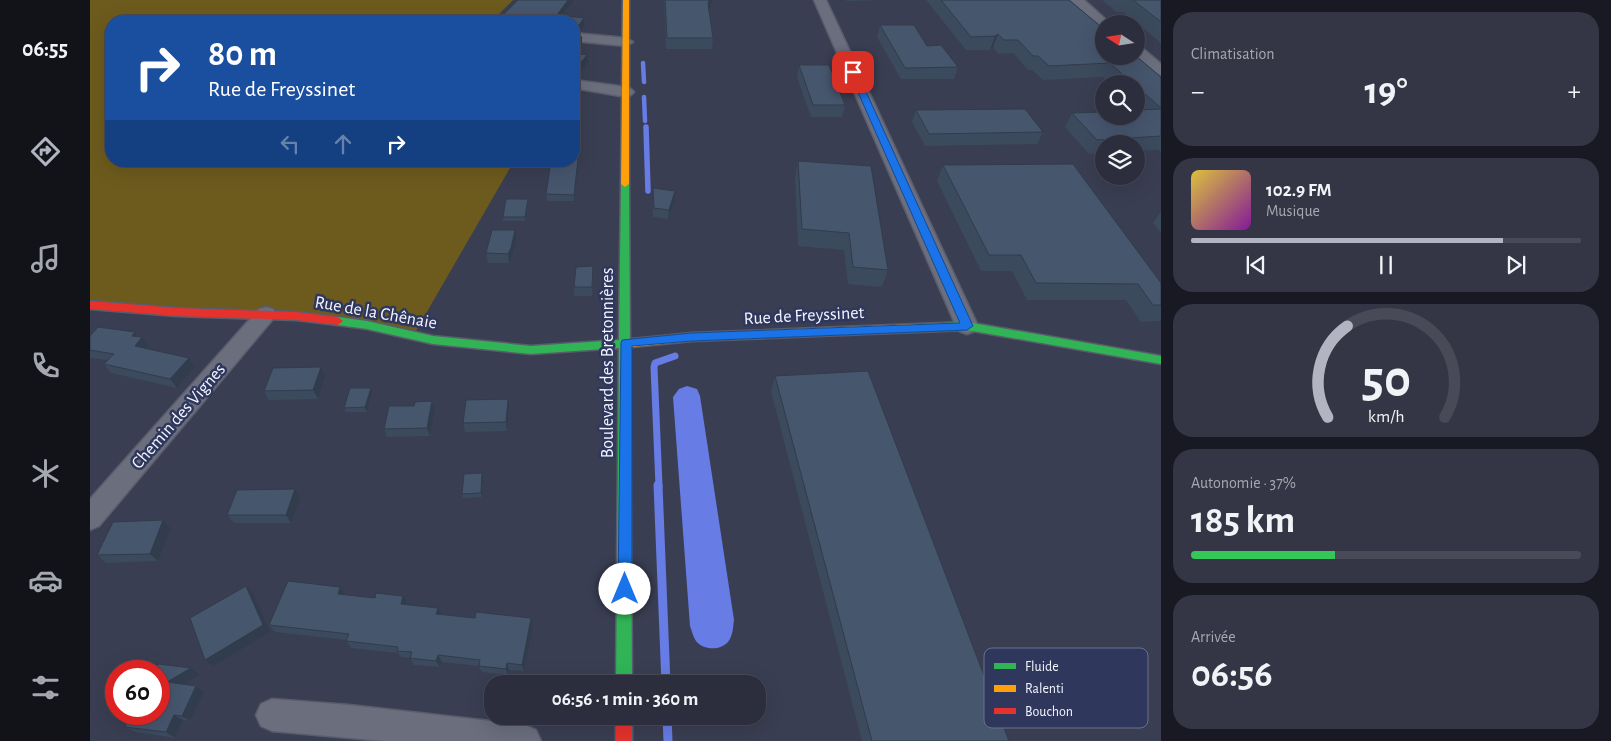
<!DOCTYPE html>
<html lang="fr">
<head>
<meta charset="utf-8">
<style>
  :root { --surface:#2c2e3e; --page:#343645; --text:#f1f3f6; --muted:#a6a8b0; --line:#484a58; --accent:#b2b4c2 }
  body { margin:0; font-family:"Alegreya Sans",sans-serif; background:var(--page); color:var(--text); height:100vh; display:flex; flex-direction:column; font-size:19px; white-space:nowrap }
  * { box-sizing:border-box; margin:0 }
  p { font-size:16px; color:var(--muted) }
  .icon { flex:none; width:28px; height:28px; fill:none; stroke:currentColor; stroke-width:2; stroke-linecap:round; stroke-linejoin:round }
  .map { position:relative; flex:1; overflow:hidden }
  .side { display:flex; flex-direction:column; gap:12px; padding:12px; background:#181922; width:450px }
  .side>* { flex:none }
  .hud { position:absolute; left:15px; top:15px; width:475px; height:152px; border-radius:20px; box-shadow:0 5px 20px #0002,0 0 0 1px var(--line); background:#1a4fa0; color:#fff; overflow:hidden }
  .needle { width:32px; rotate:282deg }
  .tools { position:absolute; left:1005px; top:15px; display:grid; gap:10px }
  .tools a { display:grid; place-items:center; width:50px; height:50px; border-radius:50%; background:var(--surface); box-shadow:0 5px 20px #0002,0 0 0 1px var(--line); font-size:25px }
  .speed { position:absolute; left:15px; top:660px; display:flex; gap:10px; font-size:25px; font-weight:700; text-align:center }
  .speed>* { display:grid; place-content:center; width:65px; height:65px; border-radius:50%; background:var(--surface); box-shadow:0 5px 20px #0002,0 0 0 1px var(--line); line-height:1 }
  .speed .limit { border:8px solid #d22; background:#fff; color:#111 }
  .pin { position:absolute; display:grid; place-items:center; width:42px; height:42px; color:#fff; margin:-21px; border-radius:10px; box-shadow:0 2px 8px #0006 }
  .me { position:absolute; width:55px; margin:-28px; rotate:0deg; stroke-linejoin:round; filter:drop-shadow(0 0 4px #0008) }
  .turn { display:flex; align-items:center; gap:18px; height:105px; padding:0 20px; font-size:22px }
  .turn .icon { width:65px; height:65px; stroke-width:2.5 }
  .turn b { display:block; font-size:35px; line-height:42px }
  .lanes { display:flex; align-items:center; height:48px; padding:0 20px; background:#0003; justify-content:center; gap:25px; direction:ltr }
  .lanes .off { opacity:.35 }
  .big { font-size:38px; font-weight:700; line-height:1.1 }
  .side .card { flex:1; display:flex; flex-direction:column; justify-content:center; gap:8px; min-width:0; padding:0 18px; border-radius:20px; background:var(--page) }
  .side .dial { align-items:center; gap:0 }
  .dial svg { height:130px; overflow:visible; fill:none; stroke:var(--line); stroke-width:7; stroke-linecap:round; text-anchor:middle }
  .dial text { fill:var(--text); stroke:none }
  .song { display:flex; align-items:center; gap:15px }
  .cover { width:60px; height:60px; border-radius:8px; background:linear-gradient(135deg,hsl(50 70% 55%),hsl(290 70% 35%)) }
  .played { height:5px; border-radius:2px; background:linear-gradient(90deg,var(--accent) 80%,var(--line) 80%) }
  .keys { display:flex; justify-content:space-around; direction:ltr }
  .heat { display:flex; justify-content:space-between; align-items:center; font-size:28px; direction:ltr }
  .charge { height:8px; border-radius:4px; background:linear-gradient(90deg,#34c759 37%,var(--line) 0) }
  .trip { position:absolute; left:394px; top:675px; width:282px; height:50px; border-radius:20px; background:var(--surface); box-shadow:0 5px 20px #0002,0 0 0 1px var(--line); font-weight:700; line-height:50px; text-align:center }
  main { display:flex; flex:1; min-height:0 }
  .tab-bar { display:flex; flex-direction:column; width:90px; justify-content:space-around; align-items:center; background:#121219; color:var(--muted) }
  .tab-bar .icon { width:35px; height:35px }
  .tab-bar .active { color:var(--accent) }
  .tab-bar b { font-size:22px; color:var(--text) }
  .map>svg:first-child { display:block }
  .green { fill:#6d5b1d }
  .water { fill:#677ce4 }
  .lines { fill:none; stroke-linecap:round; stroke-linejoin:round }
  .stream-far3 { stroke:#677ce4; stroke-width:4.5 }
  .stream-far2 { stroke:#677ce4; stroke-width:5.5 }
  .stream-far1 { stroke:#677ce4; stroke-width:7 }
  .stream { stroke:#677ce4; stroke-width:9 }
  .street-casing { stroke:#595c6b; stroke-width:3 }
  .fast-casing { stroke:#595c6b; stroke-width:3 }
  .slow-casing { stroke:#595c6b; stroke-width:3 }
  .jam-casing { stroke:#595c6b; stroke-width:3 }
  .street { fill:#6b6e7d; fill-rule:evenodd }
  .fast { fill:#30b455; fill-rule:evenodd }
  .slow { fill:#ff9f0a; fill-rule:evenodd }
  .jam { fill:#e5322d; fill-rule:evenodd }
  .wall { fill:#3c4a5e }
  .shaded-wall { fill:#313c4c }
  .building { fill:#46566d; stroke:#313c4c }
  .route { fill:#1a73e8; stroke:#114b97 }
  .labels { text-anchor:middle; stroke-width:5; stroke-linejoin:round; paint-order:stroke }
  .street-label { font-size:18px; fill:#f2f4fe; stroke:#2f385c }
  .key { fill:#2f385c; stroke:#6a708d; stroke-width:1 }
  .key-label { font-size:14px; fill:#f2f4fe }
</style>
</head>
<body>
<main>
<nav class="tab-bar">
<b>06:55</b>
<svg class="icon active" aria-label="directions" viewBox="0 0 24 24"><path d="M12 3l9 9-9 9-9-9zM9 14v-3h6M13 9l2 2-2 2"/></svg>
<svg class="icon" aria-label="music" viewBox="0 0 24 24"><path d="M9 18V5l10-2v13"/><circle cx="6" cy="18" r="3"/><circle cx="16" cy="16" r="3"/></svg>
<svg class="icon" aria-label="phone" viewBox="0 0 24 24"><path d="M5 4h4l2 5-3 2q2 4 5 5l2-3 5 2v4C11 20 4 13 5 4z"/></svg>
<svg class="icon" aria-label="climate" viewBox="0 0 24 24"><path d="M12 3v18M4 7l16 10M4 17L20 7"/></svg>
<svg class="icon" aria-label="car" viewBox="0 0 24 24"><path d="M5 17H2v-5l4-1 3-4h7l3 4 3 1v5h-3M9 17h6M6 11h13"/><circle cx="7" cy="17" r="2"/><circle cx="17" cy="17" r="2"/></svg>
<svg class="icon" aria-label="filters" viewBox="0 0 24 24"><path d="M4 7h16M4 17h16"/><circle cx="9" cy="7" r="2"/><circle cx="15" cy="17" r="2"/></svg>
</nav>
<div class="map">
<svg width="1071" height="741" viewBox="0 0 1071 741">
  <rect width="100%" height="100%" fill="#3a3e52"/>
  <!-- green -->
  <path class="green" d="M0,0H423L402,21H21V161H424L323,336L277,325L0,305Z"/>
  <!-- water -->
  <path class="water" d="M597,386L607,389L610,396L644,620C643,627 643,636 638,642C630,651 613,650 606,641C603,637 602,631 600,626L583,397L589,389Z"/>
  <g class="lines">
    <!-- stream-far3 -->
    <path class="stream-far3" d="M553,63L554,82
      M554,97L555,121"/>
    <!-- stream-far2 -->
    <path class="stream-far2" d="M556,127L558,191"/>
    <!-- stream-far1 -->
    <path class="stream-far1" d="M569,486L564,367L565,363L585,356"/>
    <!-- stream -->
    <path class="stream" d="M568,485L576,684
      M577,716L578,741"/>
    <defs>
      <path id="street" d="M724,0H736L888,326L885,331L877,334L869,331L866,326Z
        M980,0H994L1021,24H1014V28L1010,27Z
        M484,33L536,38L543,42L536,46L484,41Z
        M1046,46L1051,47L1071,64V75L1066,74L1045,56Z
        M484,80L536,87L541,89L544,92L541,95L536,97L484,88Z
        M176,307L183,309L186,314L183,319L9,526L0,530V499L169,309Z
        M182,699L259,705L435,725L446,730L451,741H294L182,731L171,726L166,715L171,704Z"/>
      <path id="fast" d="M535,181L539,184L540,339L546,340L547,343L546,346L540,347L542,684H526L529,348L441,354L343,344L277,329L248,325L243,321L248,317L277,321L343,336L441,346L529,340L531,184Z
        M877,322L1071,356V364L877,330L828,332L823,328L828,324Z"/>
      <path id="slow" d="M533,0H539V184L535,187L531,184Z
        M828,324L833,328L828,332L602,341L542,347L537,343L542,339L602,333Z"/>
      <path id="jam" d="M0,301L87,308L206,312L248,317L253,321L248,325L206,320L87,316L0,309Z
        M526,716H542V741H526Z"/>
    </defs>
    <!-- street casing -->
    <use href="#street" class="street-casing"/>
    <!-- fast casing -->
    <use href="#fast" class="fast-casing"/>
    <!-- slow casing -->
    <use href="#slow" class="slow-casing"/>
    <!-- jam casing -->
    <use href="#jam" class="jam-casing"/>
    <!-- street -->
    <use href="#street" class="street"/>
    <!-- fast -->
    <use href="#fast" class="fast"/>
    <!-- slow -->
    <use href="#slow" class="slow"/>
    <!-- jam -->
    <use href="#jam" class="jam"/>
  </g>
  <!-- wall -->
  <path class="wall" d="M574,0H623L619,10L623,38L622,49H576Z
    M756,0H794L757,1Z
    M836,0H979L1071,77V152L1069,150L1046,151V144H1014V153L999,154L975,127L982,113L1049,110L1046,107V84H1021L1013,77L953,80L942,70H938L923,53L908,54L903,47L900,50H876Z
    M1012,0H1071V43L1033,12H1026Z
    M790,25L837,46L868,67L864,79H811L787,37Z
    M709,65L755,105L752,117H721L707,77Z
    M826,110L953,132L947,144L835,146L822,122Z
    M440,161H484L488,166L484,201H457L456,194L460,166H441Z
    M708,161L798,270L792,287L758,284L754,250L708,246L705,178Z
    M853,165L1071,283V321L1051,322L1036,300H937L922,271H891L847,181Z
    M563,188L585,200L578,219L563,217Z
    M438,199V204L435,221H413V217Z
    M1071,211V233L1063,223Z
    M426,239L422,257L419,263H398L396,253Z
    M503,275L502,296H484V287Z
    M0,336L52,337L58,346L56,349L99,358L105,367L87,388L21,373L14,364L18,360L0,358Z
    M231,367L235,376L228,399L179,400L174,391Z
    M685,376L919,741H772L681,391Z
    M282,392L277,412H256L254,408Z
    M342,401L345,410L340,436L297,437L294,429L324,406Z
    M419,408L417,431L375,432L373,423Z
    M392,473L393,477L392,497L373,498L372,494Z
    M205,489L210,497L201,523H144L137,515Z
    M73,520L81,528L68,561L16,563L7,555Z
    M255,595L317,603V605L348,608L351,614L385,618H441L443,625L434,671L419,670L418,675L392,672L389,666L352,662L350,667L324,665L320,658L311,657L308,653L261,648L256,641L257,640L185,632L179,625Z
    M69,671L109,675L93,684L114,692L100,721L93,720L85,738L45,732L35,727Z"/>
  <!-- shaded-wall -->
  <path class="shaded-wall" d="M478,0H484L467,21V15Z
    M619,0H623L617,15L618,4Z
    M494,18V26L489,32L484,33V26Z
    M908,34L903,47L900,50L905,36Z
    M492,37V44L484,55V48Z
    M497,55L498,62L484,79V71Z
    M488,159V166L484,201V195Z
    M585,191V200L578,219L579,210Z
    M438,199V204L435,221V217Z
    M425,230L426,239L422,257L419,263L418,254Z
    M45,332L50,340L52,337L58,346L51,355L45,346L42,336Z
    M99,358L105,367L87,388L80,379Z
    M231,367L235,376L228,399L223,390Z
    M281,388L282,392L277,412L275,407Z
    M418,399L419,408L417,431L416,422Z
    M342,401L345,410L340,436L337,428Z
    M392,473L393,477L392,497L391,493Z
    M205,489L210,497L201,523L196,515Z
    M73,520L81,528L68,561L60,554Z
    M156,586L163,593L180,632L123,666L115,660Z
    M250,587L255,595L248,594Z
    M313,596L317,603L315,611L311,604Z
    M348,608L352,615L346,614Z
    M441,618L443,625L434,671L432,665Z
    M348,655L352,662L350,667L346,661Z
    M417,663L419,670L418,675L416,669Z
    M101,668L109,675L86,689L77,682Z
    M106,686L114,692L100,721L92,716Z
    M84,715L93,720L85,738L76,732Z"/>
  <!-- building -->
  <path class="building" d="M428,0H478L467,15L494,18L489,25L484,26V21H407Z
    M575,0H619L618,4L623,38H577Z
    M851,0H979L1014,29V56H1046L1071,77V108L1046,86V84H1043L1020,63L959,66L948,56H943L928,40H914L908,34L905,36L881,37Z
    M1043,0H1071V22Z
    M790,25H824L837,46L851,45L868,67L815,68Z
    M484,35L492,37L484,48Z
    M484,53L497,55L484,71Z
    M709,65H739L755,105H723Z
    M935,109L953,132L839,134L826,110Z
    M1071,109V136L1007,140L982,113L1014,112V116H1046V110Z
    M484,159H488L484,195L456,194L461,161H484Z
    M708,161L781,166L798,270L763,267L759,233L712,229Z
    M983,164L1071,283V305H1063L1048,284L946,283L931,255H899L853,165Z
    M563,188L585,191L579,210L564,208Z
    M416,199H438L435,217H413Z
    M402,230H425L421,248L418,254L396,253Z
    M503,266L502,287H484L486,267Z
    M8,327L45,332L42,336L52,337L45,346L99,358L80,379L14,364L24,354L0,350V336Z
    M231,367L223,390L174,391L183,368Z
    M778,371L919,741H782L685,376Z
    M260,388H281L275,407L254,408Z
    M418,399L416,422L373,423L376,400Z
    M342,401L337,428L294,429L299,406H324L325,402Z
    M392,473L391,493L372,494L374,474Z
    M205,489L196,515H137L147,490Z
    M73,520L60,554L7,555L23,522Z
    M198,581L250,587L248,594L285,598L286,593L313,596L311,604L348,608L346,614L385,618L386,612L441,618L432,665L417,663L416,669L389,666L390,660L348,655L346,661L320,658L322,652L307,651L308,647L256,641L259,634L179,625Z
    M156,586L173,625L115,660L100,618Z
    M68,664L101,668L77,682L106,686L92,716L84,715L76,732L35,727L42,714H69V671H64Z"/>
  <!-- route -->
  <path class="route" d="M763,70L767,72L883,326L877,330L602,341L542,346V589L540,594L535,596L530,594L528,589L531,343L532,340L602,333L870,323L759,72Z"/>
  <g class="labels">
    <!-- street labels -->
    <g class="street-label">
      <text transform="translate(286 312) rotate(10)" y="6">Rue de la Chênaie</text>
      <text transform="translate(714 315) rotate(-3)" y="6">Rue de Freyssinet</text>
      <text transform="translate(517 363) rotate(-90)" y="6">Boulevard des Bretonnières</text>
      <text transform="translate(88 416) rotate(-49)" y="6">Chemin des Vignes</text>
    </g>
  </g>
  <!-- legend -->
  <rect x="894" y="648" width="164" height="80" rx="8" class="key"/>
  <rect x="904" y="663" width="22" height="6" fill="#30b455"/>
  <rect x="904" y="685" width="22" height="7" fill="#ff9f0a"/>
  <rect x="904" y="708" width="22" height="6" fill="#e5322d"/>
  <g class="key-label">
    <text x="935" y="671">Fluide</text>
    <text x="935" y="693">Ralenti</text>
    <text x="935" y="716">Bouchon</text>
  </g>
</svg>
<div class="tools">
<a><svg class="needle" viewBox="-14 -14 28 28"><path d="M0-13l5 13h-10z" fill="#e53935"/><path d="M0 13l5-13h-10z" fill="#a6a8b0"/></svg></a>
<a><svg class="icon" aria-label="search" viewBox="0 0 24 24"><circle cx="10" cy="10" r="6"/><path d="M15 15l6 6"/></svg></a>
<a><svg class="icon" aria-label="layers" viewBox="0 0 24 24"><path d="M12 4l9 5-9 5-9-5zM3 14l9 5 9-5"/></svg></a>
</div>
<div class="speed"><div class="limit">60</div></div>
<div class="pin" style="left:763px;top:72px;background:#d93025"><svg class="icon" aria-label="arrive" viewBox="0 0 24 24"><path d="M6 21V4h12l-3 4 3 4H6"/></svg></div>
<svg class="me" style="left:535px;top:589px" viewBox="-20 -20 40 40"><circle r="19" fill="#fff"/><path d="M0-13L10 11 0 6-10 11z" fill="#1a73e8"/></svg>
<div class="trip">06:56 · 1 min · 360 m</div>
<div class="hud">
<div class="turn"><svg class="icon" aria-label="right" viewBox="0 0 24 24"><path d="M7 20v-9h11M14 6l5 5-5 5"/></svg><div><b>80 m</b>Rue de Freyssinet</div></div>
<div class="lanes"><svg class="icon off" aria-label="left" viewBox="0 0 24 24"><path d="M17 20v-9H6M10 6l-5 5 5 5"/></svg><svg class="icon off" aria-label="ahead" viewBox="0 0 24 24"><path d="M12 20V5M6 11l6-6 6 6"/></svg><svg class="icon" aria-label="right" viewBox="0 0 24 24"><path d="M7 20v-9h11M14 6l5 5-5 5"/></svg></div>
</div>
</div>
<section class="side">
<div class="card"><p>Climatisation</p>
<div class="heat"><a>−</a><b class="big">19°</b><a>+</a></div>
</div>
<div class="card">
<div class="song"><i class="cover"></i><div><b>102.9 FM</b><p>Musique</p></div></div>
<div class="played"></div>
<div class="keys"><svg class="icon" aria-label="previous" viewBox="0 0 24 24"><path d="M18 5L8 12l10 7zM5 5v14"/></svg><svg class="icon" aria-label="pause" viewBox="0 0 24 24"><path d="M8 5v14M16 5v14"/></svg><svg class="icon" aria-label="next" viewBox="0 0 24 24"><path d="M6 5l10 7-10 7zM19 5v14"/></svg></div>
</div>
<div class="card dial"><svg viewBox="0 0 100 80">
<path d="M14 69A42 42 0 1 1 86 69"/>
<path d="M14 69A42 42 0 0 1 26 13" stroke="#b2b4c2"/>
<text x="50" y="56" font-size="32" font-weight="700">50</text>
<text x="50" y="72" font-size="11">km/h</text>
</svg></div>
<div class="card"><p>Autonomie · 37%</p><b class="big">185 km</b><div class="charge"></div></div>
<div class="card"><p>Arrivée</p><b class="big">06:56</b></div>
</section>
</main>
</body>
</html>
